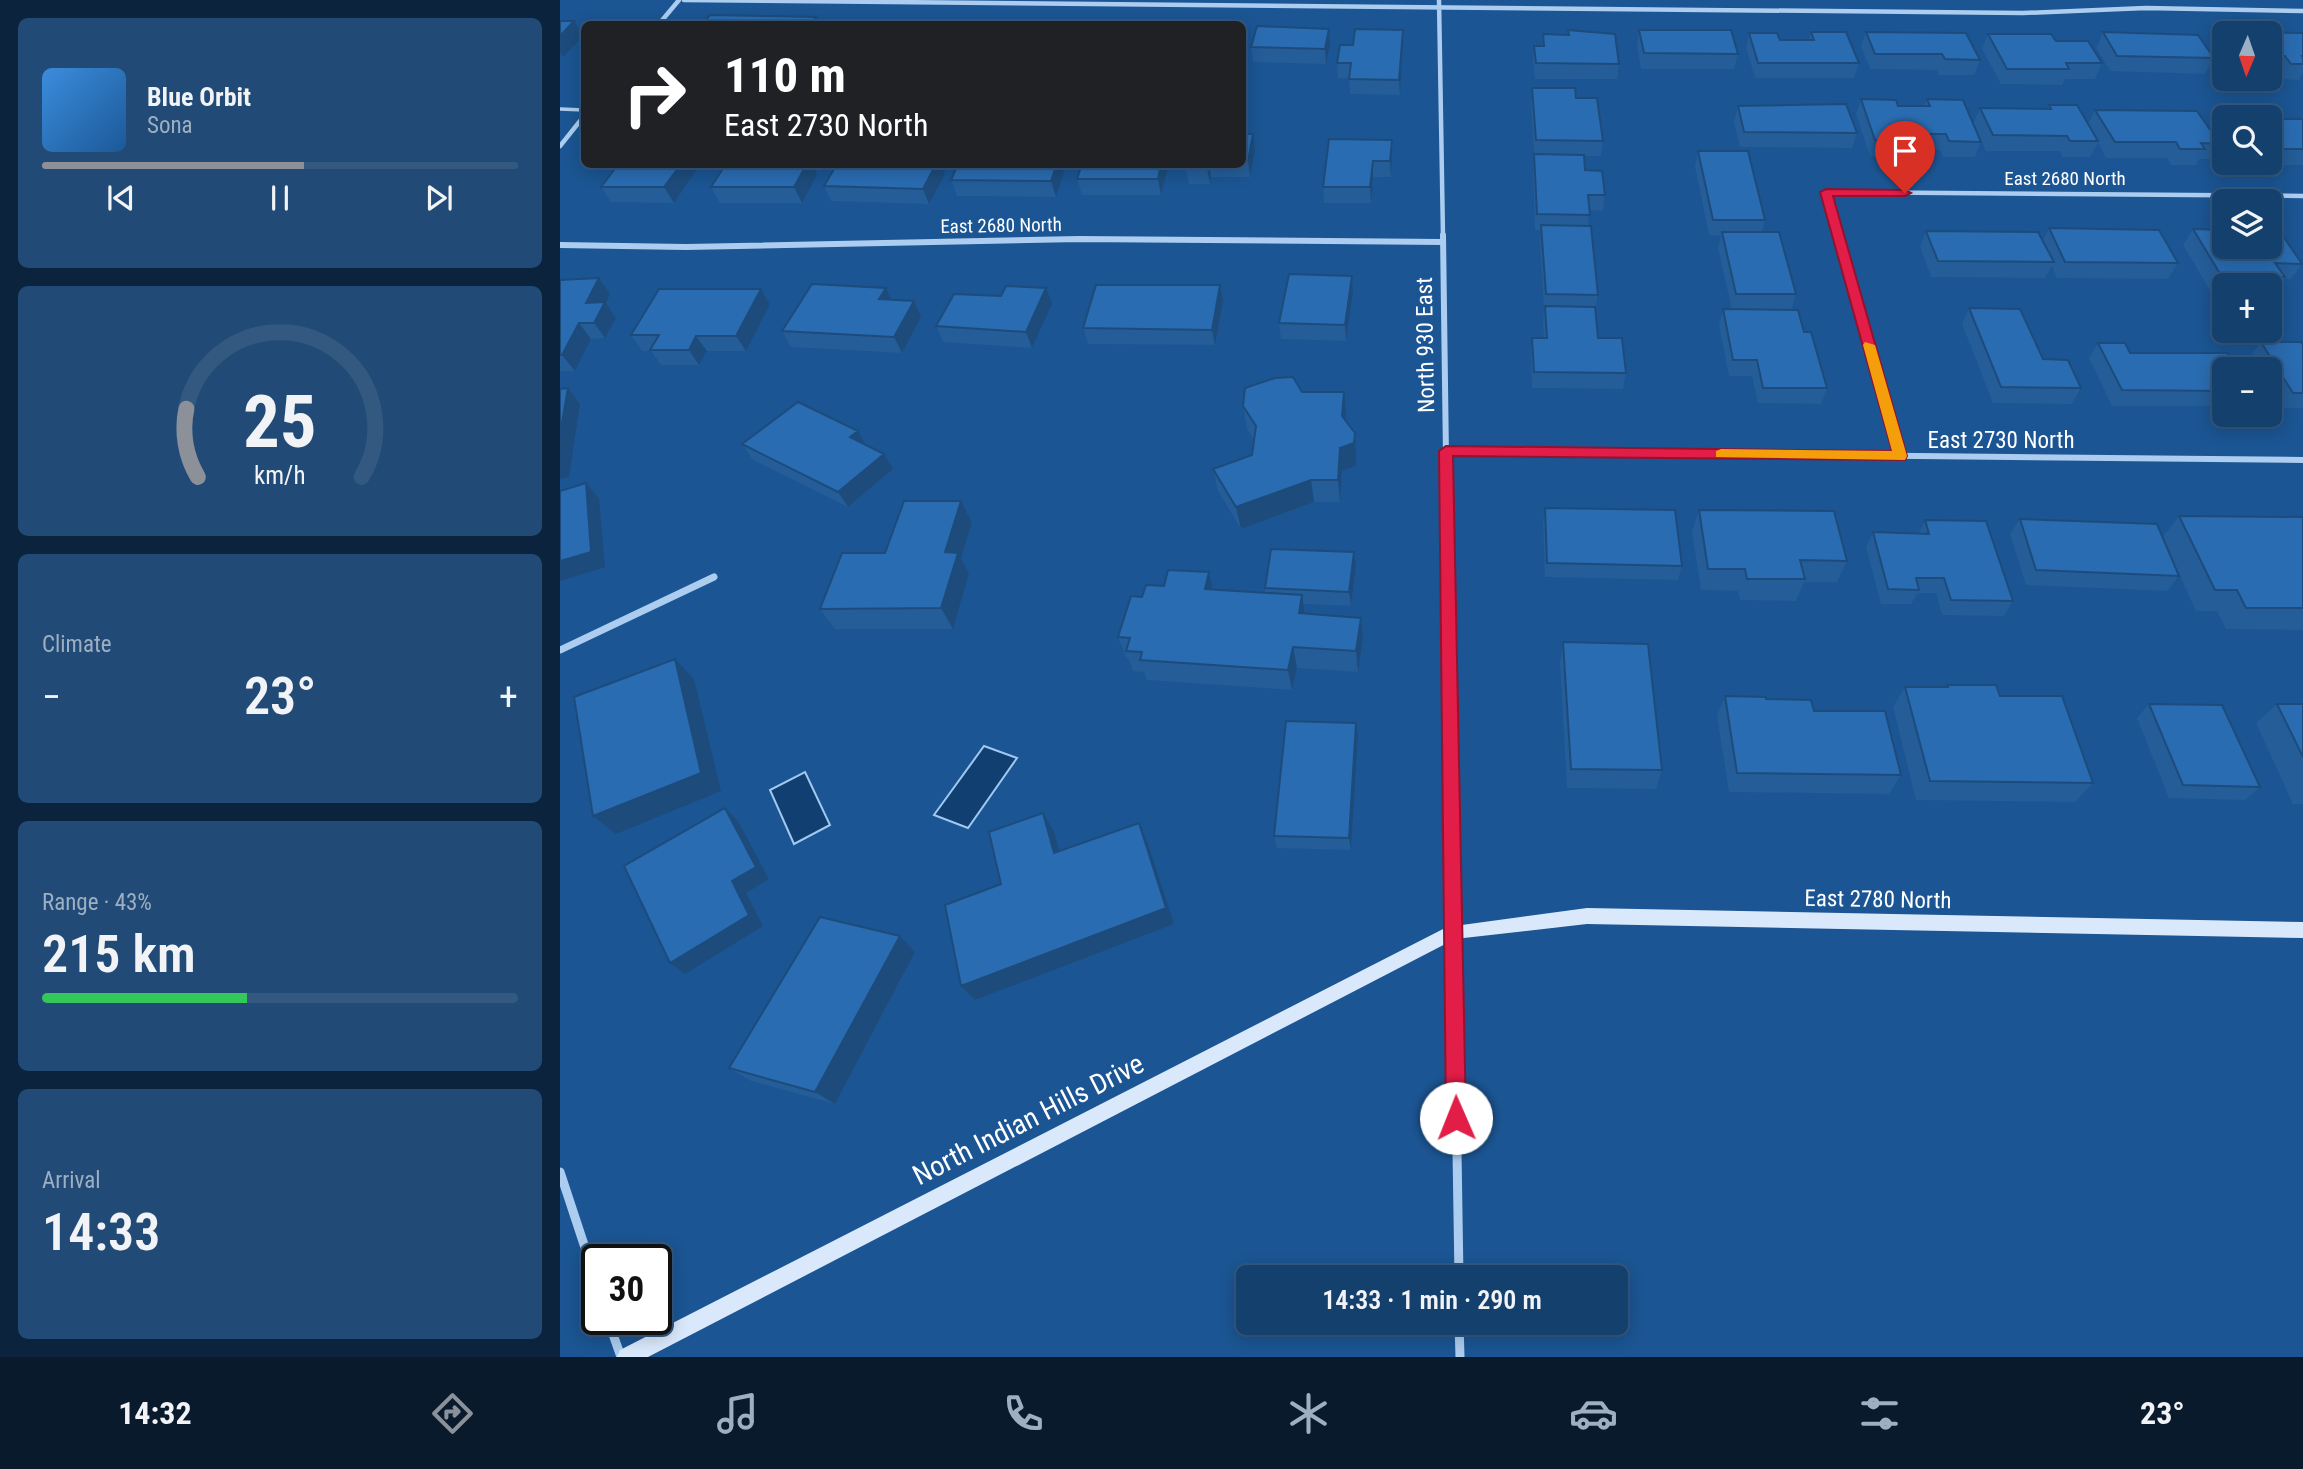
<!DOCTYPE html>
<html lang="en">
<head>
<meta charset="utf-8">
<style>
  :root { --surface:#14406e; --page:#214b76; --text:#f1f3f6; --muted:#9dafc2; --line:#335981; --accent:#8c9099 }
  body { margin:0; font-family:"Roboto Condensed",sans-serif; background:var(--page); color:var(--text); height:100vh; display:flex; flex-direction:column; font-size:26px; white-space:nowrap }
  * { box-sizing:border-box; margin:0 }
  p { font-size:23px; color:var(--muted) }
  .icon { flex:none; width:38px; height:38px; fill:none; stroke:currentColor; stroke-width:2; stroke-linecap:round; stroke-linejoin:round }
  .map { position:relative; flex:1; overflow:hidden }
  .details { display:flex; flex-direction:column; gap:18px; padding:18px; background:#0b233c; width:560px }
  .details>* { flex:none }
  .hud { position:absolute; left:21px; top:21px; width:665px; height:147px; border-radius:10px; box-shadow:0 4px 18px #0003,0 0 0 2px var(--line); background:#202124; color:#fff; overflow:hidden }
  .needle { width:46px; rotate:182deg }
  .buttons { position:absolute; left:1652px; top:21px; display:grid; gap:14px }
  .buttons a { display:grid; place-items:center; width:70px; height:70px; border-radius:10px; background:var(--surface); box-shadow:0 4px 18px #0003,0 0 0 2px var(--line); font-size:35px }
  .speed { position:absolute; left:21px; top:1244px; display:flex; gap:14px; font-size:35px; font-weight:700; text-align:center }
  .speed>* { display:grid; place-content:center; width:91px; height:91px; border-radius:50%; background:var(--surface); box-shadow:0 4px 18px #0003,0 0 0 2px var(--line); line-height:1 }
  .speed .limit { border:4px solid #111; border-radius:10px; background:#fff; color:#111 }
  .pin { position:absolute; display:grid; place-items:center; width:60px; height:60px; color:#fff; margin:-72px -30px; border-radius:50% 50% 50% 0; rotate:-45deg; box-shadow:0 0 7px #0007 }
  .pin .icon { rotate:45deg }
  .me { position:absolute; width:77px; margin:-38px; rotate:359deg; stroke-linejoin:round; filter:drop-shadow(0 0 5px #0008) }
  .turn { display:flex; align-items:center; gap:24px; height:147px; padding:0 28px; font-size:32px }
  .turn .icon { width:91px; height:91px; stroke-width:2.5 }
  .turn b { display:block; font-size:49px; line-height:60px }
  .big { font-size:52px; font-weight:600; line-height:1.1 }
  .details .widget { flex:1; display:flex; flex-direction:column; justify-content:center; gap:10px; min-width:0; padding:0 24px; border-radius:10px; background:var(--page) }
  .details .dial { align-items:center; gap:0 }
  .dial svg { height:182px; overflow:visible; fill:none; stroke:var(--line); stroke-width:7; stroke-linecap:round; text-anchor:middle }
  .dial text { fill:var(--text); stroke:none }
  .song { display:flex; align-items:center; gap:21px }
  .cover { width:84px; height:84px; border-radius:10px; background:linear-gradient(135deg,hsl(210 70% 55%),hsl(210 70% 35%)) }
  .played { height:7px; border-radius:4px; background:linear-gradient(90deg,var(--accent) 55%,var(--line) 55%) }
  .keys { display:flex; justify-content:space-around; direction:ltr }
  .heat { display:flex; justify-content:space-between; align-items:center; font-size:38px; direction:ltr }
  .charge { height:10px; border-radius:5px; background:linear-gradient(90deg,#34c759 43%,var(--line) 0) }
  .trip { position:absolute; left:676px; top:1265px; width:392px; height:70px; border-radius:10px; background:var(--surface); box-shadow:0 4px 18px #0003,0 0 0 2px var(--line); font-weight:600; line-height:70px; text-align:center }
  .tabs { display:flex; height:112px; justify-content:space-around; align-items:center; background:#081a2c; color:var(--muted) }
  .tabs .icon { width:49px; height:49px }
  .tabs .active { color:var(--accent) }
  .tabs b { font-size:32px; color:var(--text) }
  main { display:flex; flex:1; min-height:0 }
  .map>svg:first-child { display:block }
  .water { fill:#123f71; stroke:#9fc9f1; stroke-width:2 }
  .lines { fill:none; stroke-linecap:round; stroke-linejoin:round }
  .lane { stroke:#accdef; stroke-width:3.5 }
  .street-far3 { stroke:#accdef; stroke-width:4.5 }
  .street-far2 { stroke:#accdef; stroke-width:6 }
  .street-far1 { stroke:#accdef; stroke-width:7 }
  .street { stroke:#accdef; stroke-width:9 }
  .secondary { fill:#d9e9fb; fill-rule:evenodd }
  .wall { fill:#245d98 }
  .shaded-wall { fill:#1d4c7c }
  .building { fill:#2a6cb1; stroke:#1d4c7c; stroke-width:2 }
  .route { fill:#e11d48; stroke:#92132f; stroke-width:2 }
  .slow { fill:#f59e0b }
  .labels { text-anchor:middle; stroke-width:7; stroke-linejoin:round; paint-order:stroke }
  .far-street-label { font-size:19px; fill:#fff; stroke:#1b5593 }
  .street-label { font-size:23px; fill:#fff; stroke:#1b5593 }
  .near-street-label { font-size:28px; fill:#fff; stroke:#1b5593 }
</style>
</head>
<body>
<main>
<section class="details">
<div class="widget">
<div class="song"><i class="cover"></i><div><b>Blue Orbit</b><p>Sona</p></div></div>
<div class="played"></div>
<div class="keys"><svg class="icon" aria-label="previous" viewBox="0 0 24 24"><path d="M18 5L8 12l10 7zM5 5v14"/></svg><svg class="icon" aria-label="pause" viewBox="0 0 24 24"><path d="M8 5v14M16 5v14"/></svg><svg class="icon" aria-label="next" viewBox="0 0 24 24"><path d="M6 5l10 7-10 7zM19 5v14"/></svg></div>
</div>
<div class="widget dial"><svg viewBox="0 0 100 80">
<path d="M14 69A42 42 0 1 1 86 69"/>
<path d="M14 69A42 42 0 0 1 9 39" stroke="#8c9099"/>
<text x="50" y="56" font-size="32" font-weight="700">25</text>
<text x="50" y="72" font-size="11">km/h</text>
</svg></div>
<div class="widget"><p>Climate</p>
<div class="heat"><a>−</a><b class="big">23°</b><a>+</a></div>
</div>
<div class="widget"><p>Range · 43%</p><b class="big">215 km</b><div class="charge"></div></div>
<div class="widget"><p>Arrival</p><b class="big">14:33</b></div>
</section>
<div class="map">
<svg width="1743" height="1357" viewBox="0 0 1743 1357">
  <rect width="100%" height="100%" fill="#1b5593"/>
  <!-- water -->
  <path class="water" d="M424,746L457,758L408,828L374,815Z
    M245,772L270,825L234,844L210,790Z"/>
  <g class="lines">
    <!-- lane -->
    <path class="lane" d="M0,109L24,110"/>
    <!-- street-far3 -->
    <path class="street-far3" d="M124,0L1463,13L1586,8L1743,11
      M879,0L883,237
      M99,24L119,0
      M0,146L24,116
      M1278,237L1266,192L1743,196"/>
    <!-- street-far2 -->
    <path class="street-far2" d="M883,235L887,531
      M1278,235L1340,456
      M0,245L126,247L519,239L883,242
      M886,451L1743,460"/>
    <!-- street-far1 -->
    <path class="street-far1" d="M887,529L893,899
      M0,650L154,577"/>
    <!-- street -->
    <path class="street" d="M893,897L899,1278
      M0,1172L37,1284
      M48,1320L61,1357
      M899,1323L900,1357"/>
    <!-- secondary -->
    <path class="secondary" d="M1027,908L1743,922V938L1027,924L895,939L88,1357H57L60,1350L887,927Z"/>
  </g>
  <!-- wall -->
  <path class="wall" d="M1008,30L1059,64L1057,79H975L973,62L974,46H982L983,34L1008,35Z
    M1079,30L1178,54L1174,69H1081L1077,45Z
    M1251,32L1299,63L1294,78H1195L1186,48L1189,33L1220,40H1249Z
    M1306,32L1420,60L1414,75H1379L1377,70L1310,69L1301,47Z
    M1543,32L1654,58L1645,74L1550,71L1536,48Z
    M1661,32L1743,33V73L1739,80L1722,79L1716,72H1710V33H1664V63L1653,47Z
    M1428,34L1542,63L1535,79H1505L1502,85L1441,84L1422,49Z
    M770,44L766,64L693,62L691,47Z
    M843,45L840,95L790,94L789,78H778L777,63Z
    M972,88L1016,98L1043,141L1041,156H1024L1025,170L1045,195L1043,211L1029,210L1028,226L1038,295L1035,311L1038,338L1066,373L1063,389L972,388L971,354L972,338H984L983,322L984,310L980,241L981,230H975L973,170L974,155L971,104Z
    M1301,99L1338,106H1364L1367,99L1421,142L1415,157H1383L1380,150H1353L1350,157L1310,156L1296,114Z
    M1489,105L1528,124L1535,110L1660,144L1651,159H1639L1636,165H1611L1607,158H1546L1538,143L1530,157H1502L1500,151H1426L1413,124L1420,108L1487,109Z
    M1178,106L1297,133L1292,148L1180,147L1174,122Z
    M1710,119H1743V165H1704L1703,163H1710Z
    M1664,121V146L1656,135Z
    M682,134L695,150L690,177H651L650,184H629L626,168L627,164H682Z
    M832,140V156L831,177H813L811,203H764L763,187Z
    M1138,151L1205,220L1202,232L1236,294L1231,310L1244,332L1267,388L1261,404L1198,403L1192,376H1169L1159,325L1163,309L1172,310L1158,248L1161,236L1149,235L1135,166Z
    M77,164H163L162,167L139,166L114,203L51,202L41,187L76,167Z
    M277,164H382L385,174L369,204L271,201L264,186Z
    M522,164H609L601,195H522L517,179Z
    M505,169L496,197L397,196L391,180Z
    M257,175L242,203H160L151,187Z
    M1489,228L1618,263L1608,279L1497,278L1492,266L1485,278L1371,277L1360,247L1366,231L1483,240Z
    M1633,229L1742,264L1731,279H1723L1713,293H1710V285H1664V293L1651,292L1623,245Z
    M792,276L793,292L786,341L721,339L719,323Z
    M0,280L50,294L46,303L56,318L45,338L31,339L15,371H0Z
    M660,285L663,301L655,345L528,344L523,328Z
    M201,289L210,305L186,351H147L139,365H101L91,351H82L71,335Z
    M331,300L361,317L342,353L231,347L222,331Z
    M492,304L472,348L383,342L376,326Z
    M1409,308L1483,359L1521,388L1512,404L1433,403L1402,324Z
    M1701,342L1743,345V408H1721L1710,390V369H1697L1690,357Z
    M1538,343L1570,353L1664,369V406H1552L1529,358Z
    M742,392L786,414L785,420L795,433L796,455V466L782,471L780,502H754L681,529L658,491L653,469L692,455L694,440L687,429L683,406Z
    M182,444L305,445L333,469L288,507L193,460Z
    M985,508L1122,566L1118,580L985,577L983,523Z
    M1139,510L1287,561L1277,582H1244L1236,601L1180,600L1178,591L1141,590L1132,532Z
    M1619,516L1743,517V630L1666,629L1657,611H1636L1610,554L1619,576L1607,591L1466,585L1450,534L1460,519L1603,537Z
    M1365,520L1453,601L1444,616L1382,615L1376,593H1358L1351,604H1321L1306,547L1313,532L1359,533Z
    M412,523L401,558L409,574L393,629H275L260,609L325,553Z
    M794,552L796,567L791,606L743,604L745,614L801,618L803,639L798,672L737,668L732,690L587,680L584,672L573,671L568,658L566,657L558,637L582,597L604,586L649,572L653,589L705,593V588Z
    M1003,642L1102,770L1096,789L1007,788L1000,663Z
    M1387,685L1440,696L1533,783L1515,802L1356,800L1333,707L1345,687H1386Z
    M1165,696L1206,699L1254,711L1341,775L1329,794L1169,792L1157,716Z
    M1589,704L1700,787L1685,800L1609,798L1577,718Z
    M1717,704H1743V804H1733L1696,723Z
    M796,723L798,736L791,850L717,848L714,836Z
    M340,936L355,952L275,1104L191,1081L169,1068Z"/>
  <!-- shaded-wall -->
  <path class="shaded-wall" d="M256,17L259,24H250Z
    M14,21L23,36L3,57L0,52V36Z
    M769,29L770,44L766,64L765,49Z
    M843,30V45L840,95L839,80Z
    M693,134L695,150L690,177L688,161Z
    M832,140V156L831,177L830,161Z
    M813,161V177L811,203L810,187Z
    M121,164H138L139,166L114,203L104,187Z
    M247,164H252L257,175L242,203L234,187Z
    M376,164H382L385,174L369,204L363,189Z
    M497,164H504L505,169L496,197L491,181Z
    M601,164H609L601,195L598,179Z
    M648,164H649L651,177L650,184L647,168Z
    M792,276L793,292L786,341L785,325Z
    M39,278L50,294L46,303L56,318L45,338L34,323L26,303Z
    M660,285L663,301L655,345L652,330Z
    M326,288L333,304L319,299Z
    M486,288L492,304L472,348L466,332Z
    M201,289L210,305L186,351L176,336Z
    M354,301L361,317L342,353L334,337Z
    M19,323L31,339L15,371L2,355Z
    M136,336L147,351L139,365L129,350Z
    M8,388L20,404L9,477L0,479V434Z
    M784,392L786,414L784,438L782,416Z
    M298,431L306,446L290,437Z
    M795,433L796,455V466L782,471L780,502L778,480L780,448Z
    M324,454L333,469L288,507L278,492Z
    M751,480L754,502L681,529L676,507Z
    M26,483L39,499L45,567L0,581V561Z
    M401,501L412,523L401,558L409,574L393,629L381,608L385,552Z
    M794,552L796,567L791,606L789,592Z
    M649,572L654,594L645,589Z
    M742,595L745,616L739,613Z
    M801,618L803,639L798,672L796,651Z
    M733,647L737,668L732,690L728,670Z
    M115,659L134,679L161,791L56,834L33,816Z
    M796,723L798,736L791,850L789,838Z
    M165,808L178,821L209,879L186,893L203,926L125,974L110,963L172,881Z
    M483,813L494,831L504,871L494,853Z
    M579,823L587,841L614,924L415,1000L401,986Z
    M340,936L355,952L275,1104L255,1092Z"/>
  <!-- building -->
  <path class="building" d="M150,15L256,17L250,24H143Z
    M0,21H14L0,36Z
    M697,26L769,29L765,49L691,47Z
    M795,29L843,30L839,80L789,79L791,63H777L780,45H793Z
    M1008,30L1055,34L1059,64L976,63L974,46H984L983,34L1009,35Z
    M1079,30H1171L1178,54L1084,53Z
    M1251,32H1286L1299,63H1198L1189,33H1217L1220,40H1254Z
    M1306,32L1406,33L1420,60L1385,59L1382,54H1315Z
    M1543,32L1638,35L1654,58L1557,56Z
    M1661,32L1743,33V56H1742L1743,58V64H1731L1725,56H1710V33H1664V36Z
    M1428,34H1491L1496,41H1528L1542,63H1506L1509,69H1447Z
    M972,88H1015L1016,98H1037L1043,141L976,140Z
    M1301,99L1336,100L1338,106H1370L1367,99L1403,100L1421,142L1389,141L1386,134H1353L1356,141L1315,140Z
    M1286,104L1297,133L1184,132L1178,106Z
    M1489,105H1517L1538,141H1510L1507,136L1433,135L1420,108L1491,109Z
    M1535,110L1637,111L1660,144L1641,143L1645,149H1620L1616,142H1555Z
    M1710,119H1743V149H1714L1710,144Z
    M682,134H693L688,161H682Z
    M769,139L832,140L830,161H813L810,187H763Z
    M1138,151H1188L1205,220H1153Z
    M974,154L1024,155L1025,170L1042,171L1045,195H1028L1030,215L977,214Z
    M77,164H121L104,187H41L57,166L76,167Z
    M166,164H247L234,187H151Z
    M277,164H376L363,189L264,186Z
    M398,164H497L491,181L391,180Z
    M522,164H601L598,179H517Z
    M627,164H648L647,168H626Z
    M981,225L1031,226L1038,295L986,294Z
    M1489,228L1599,230L1618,263L1505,262Z
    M1633,229L1664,230V247H1710V230H1719L1742,264L1715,263L1725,277H1662Z
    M1366,231L1478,232L1494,262L1378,261Z
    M1162,232H1219L1236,294H1176Z
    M729,274L792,276L785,325L719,323Z
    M39,278L26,303L45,302L34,323H19L2,355H0V280Z
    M252,284L326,288L319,299L354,301L334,337L222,331Z
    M536,285H660L652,330L523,328Z
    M446,286L486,288L466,332L376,326L394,294L441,296Z
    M99,289H201L176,336H136L129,350H90L99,335H71Z
    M985,306L1035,307L1038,338H1062L1066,373L974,372L972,338H987Z
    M1409,308L1460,309L1483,359L1508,360L1521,388L1441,387Z
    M1163,309L1238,310L1244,332H1251L1267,388H1203L1197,360H1173Z
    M1701,342H1741L1743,345V393H1733Z
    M1538,343H1565L1570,353H1667L1677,369H1664V391L1562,390Z
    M733,377L742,392H784L782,416L795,433L794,443L780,448L778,480H751L676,507L653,469L692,455L696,426L683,406L685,388L715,378Z
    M8,388L0,434V389Z
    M238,402L298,431L290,437L324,454L278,492L182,444Z
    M26,483L31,552L0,561V491Z
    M344,501H401L385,552L398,553L381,608L260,609L282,553H325Z
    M985,508L1115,510L1122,566L987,563Z
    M1139,510L1274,511L1287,561L1240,560L1245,579H1187L1185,569H1148Z
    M1619,516L1743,517V608H1686L1677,590H1655Z
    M1460,519L1597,524L1619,576L1476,570Z
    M1365,520L1426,521L1453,601L1391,600L1384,578H1356L1359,590L1328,589L1313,532L1369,534Z
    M711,549L794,552L789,592L705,588Z
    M608,570L649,572L645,589L742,595L739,613L801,618L796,651L733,647L728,670L580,660L582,652L566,651L570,638L558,637L571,596L582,597L586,585L604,586Z
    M1003,642L1088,644L1102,770L1011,769Z
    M115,659L141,773L33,816L14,697Z
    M1387,685H1436L1440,696H1502L1533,783L1370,781L1345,687H1388Z
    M1165,696L1206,697V699L1251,700L1254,711H1325L1341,775L1177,773Z
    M1589,704L1662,705L1700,787L1623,785Z
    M1717,704H1743V757Z
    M726,721L796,723L789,838L714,836Z
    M165,808L196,867L172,881L189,915L110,963L64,866Z
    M483,813L494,853L579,823L606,908L401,986L385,905L441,884L429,832Z
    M260,917L340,936L255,1092L169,1068Z"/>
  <!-- route -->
  <path class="route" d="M1266,189L1345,190L1351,193L1345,196H1273L1347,456L1345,460L893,456L906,1118L903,1125L896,1128L889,1125L886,1118L879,451L886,446L1332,451L1260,192Z"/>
  <!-- slow -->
  <path class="slow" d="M1305,342L1315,345L1347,456L1345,460L1156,457V451L1161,449L1332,451L1303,345Z"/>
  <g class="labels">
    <!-- far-street labels -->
    <g class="far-street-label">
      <text x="1505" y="185">East 2680 North</text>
      <text transform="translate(441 225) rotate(-1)" y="7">East 2680 North</text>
    </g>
    <!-- street labels -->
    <g class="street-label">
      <text transform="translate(865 345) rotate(-91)" y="8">North 930 East</text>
      <text x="1441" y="448">East 2730 North</text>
      <text transform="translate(1318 899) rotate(1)" y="8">East 2780 North</text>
    </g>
    <!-- near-street labels -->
    <g class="near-street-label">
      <text transform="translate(468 1119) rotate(-27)" y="10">North Indian Hills Drive</text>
    </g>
  </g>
</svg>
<div class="buttons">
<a><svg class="needle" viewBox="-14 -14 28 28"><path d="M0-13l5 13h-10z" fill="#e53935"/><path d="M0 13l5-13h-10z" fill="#9dafc2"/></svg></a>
<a><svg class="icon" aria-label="search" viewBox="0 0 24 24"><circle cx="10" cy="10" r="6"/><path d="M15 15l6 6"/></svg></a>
<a><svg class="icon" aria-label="layers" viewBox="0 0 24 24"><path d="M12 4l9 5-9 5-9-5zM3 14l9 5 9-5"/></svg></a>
<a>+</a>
<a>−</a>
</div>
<div class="speed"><div class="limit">30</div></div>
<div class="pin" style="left:1345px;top:193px;background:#d93025"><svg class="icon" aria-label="arrive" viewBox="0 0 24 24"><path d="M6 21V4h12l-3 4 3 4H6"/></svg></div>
<svg class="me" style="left:896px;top:1118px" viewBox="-20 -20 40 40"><circle r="19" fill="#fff"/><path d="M0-13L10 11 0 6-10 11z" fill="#e11d48"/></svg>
<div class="trip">14:33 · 1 min · 290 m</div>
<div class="hud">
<div class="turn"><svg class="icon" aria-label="right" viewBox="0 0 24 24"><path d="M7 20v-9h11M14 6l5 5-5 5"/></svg><div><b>110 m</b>East 2730 North</div></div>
</div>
</div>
</main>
<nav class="tabs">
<b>14:32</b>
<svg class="icon active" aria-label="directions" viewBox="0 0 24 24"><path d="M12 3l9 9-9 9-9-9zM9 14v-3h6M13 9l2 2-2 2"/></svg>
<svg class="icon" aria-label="music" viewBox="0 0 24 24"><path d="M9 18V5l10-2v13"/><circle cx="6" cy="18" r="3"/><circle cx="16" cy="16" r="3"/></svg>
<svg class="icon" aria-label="phone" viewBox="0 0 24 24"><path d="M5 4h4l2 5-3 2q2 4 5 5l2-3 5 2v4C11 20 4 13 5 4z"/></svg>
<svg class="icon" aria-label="climate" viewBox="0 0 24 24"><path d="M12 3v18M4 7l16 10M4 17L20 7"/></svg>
<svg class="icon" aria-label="car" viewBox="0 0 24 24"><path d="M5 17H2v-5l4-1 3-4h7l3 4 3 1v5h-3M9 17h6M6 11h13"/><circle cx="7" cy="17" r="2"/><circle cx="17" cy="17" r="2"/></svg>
<svg class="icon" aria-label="filters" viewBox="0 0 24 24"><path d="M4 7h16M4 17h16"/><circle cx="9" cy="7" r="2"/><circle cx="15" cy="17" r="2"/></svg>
<b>23°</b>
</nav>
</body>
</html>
